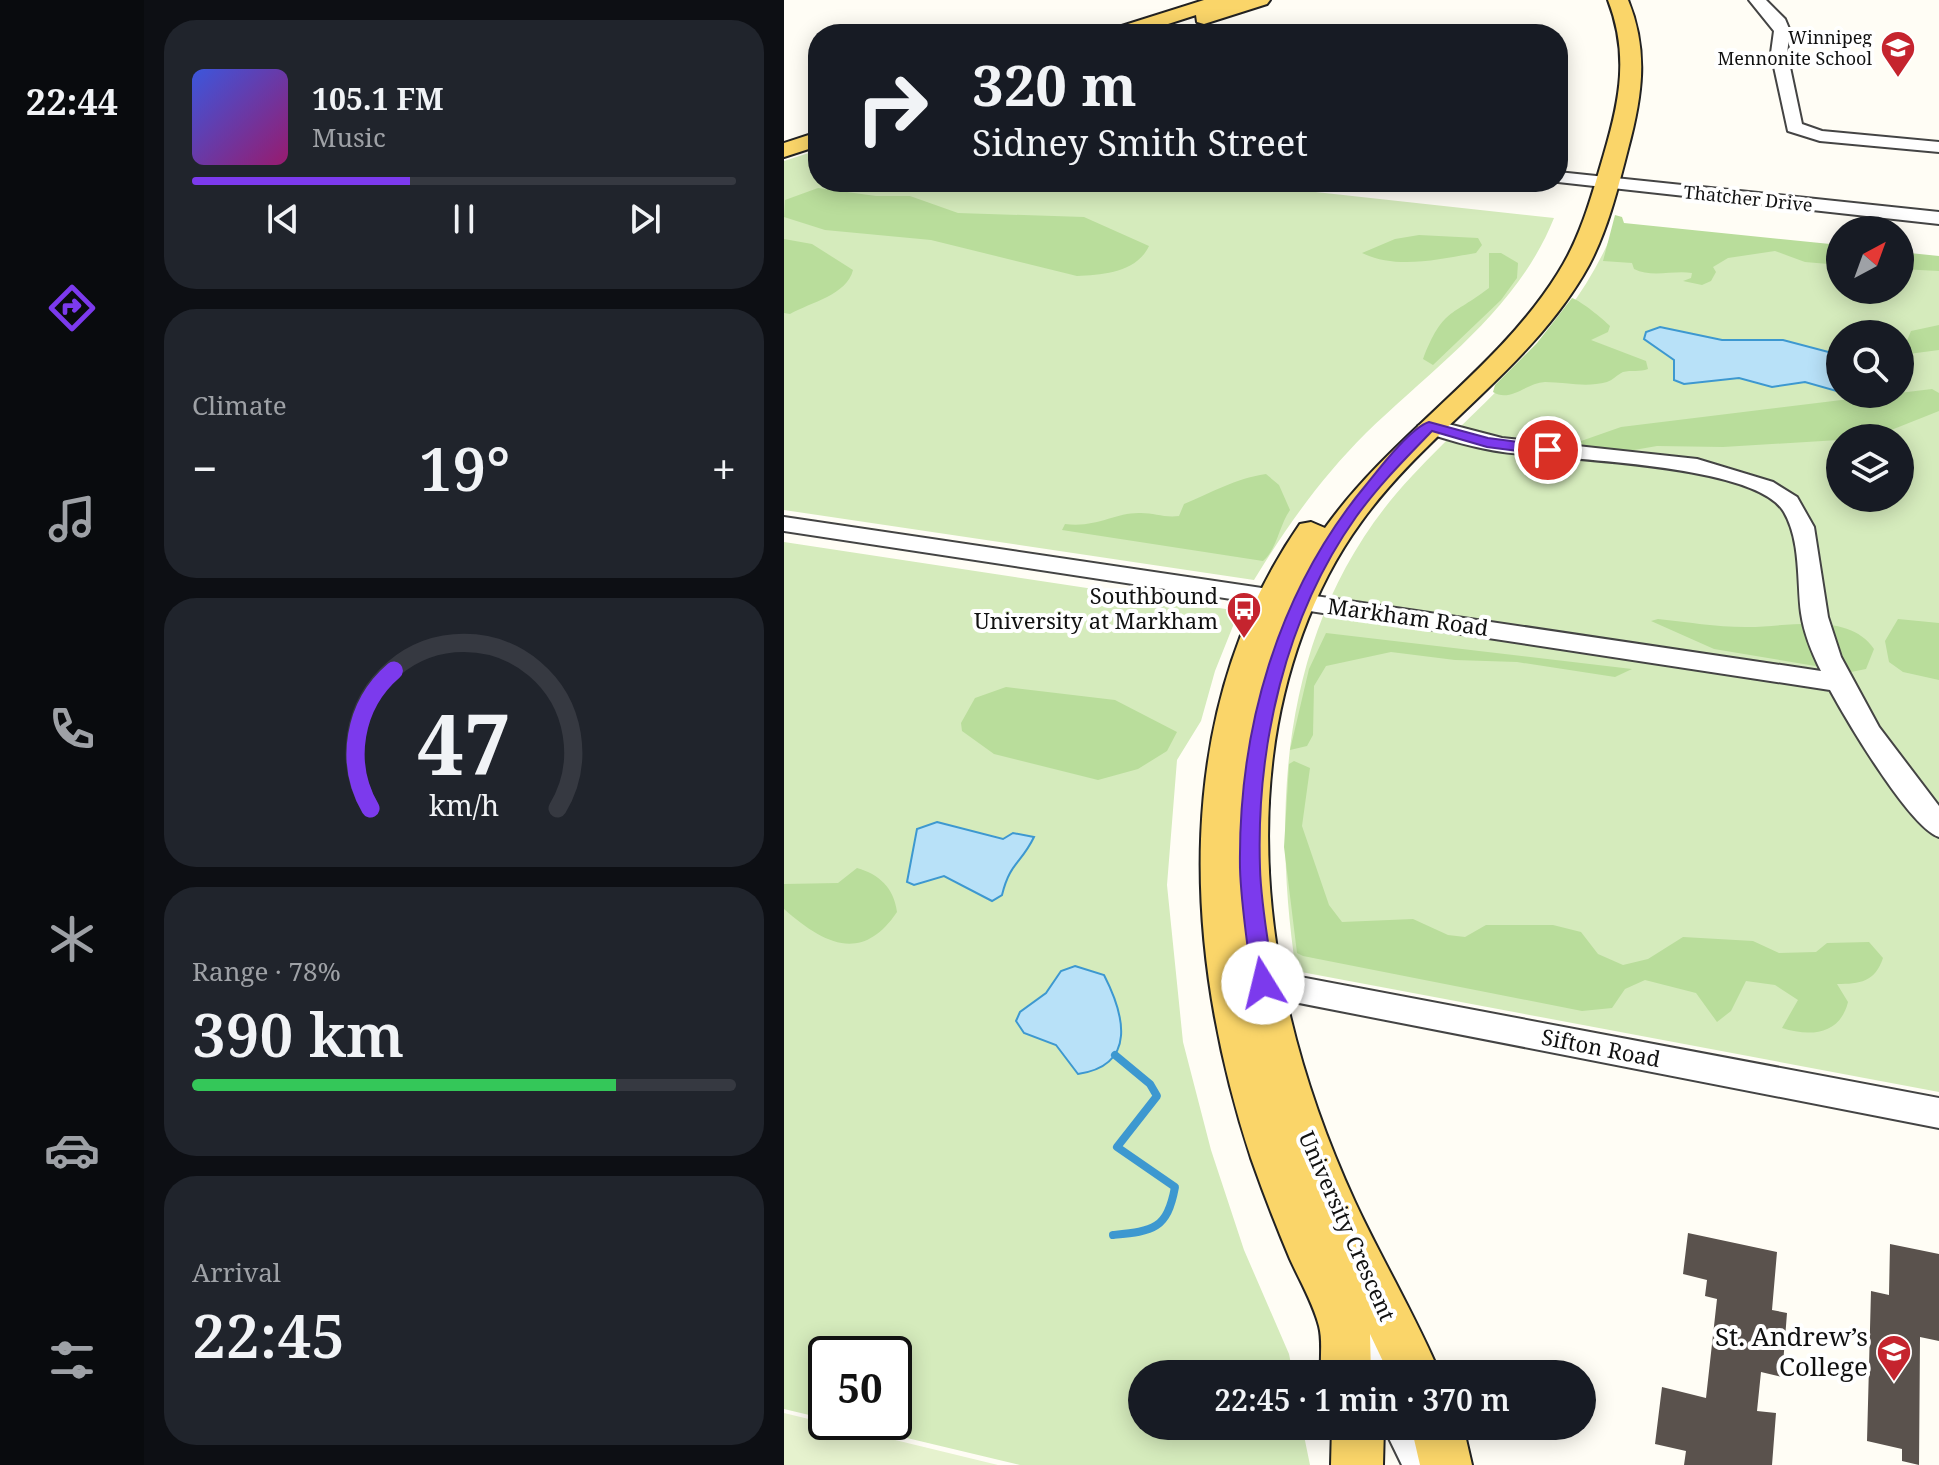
<!DOCTYPE html>
<html lang="en">
<head>
<meta charset="utf-8">
<style>
  :root { --surface:#171b24; --page:#20242c; --text:#f1f3f6; --muted:#9ea1a6; --line:#363941; --accent:#7c3aed }
  body { margin:0; font-family:"Noto Serif",serif; background:var(--page); color:var(--text); height:100vh; display:flex; flex-direction:column; font-size:30px; white-space:nowrap }
  * { box-sizing:border-box; margin:0 }
  p { font-size:26px; color:var(--muted) }
  .icon { flex:none; width:44px; height:44px; fill:none; stroke:currentColor; stroke-width:2; stroke-linecap:round; stroke-linejoin:round }
  .map { position:relative; flex:1; overflow:hidden }
  .panel { display:flex; flex-direction:column; gap:20px; padding:20px; background:#0d0f14; width:640px }
  .panel>* { flex:none }
  .banner { position:absolute; left:24px; top:24px; width:760px; height:168px; border-radius:32px; box-shadow:0 4px 20px #0003; background:#171b24; color:var(--text); overflow:hidden }
  .needle { width:52px; rotate:41deg }
  .fabs { position:absolute; left:1042px; top:216px; display:grid; gap:16px }
  .fabs a { display:grid; place-items:center; width:88px; height:88px; border-radius:50%; background:var(--surface); box-shadow:0 4px 20px #0003; font-size:40px }
  .speed { position:absolute; left:24px; top:1336px; display:flex; gap:16px; font-size:40px; font-weight:700; text-align:center }
  .speed>* { display:grid; place-content:center; width:104px; height:104px; border-radius:50%; background:var(--surface); box-shadow:0 4px 20px #0003; line-height:1 }
  .speed .limit { border:4px solid #111; border-radius:12px; background:#fff; color:#111 }
  .pin { position:absolute; display:grid; place-items:center; width:68px; height:68px; color:#fff; margin:-34px; border:4px solid #fff; border-radius:50%; box-shadow:0 2px 8px #0007 }
  .me { position:absolute; width:88px; margin:-44px; rotate:351deg; stroke-linejoin:round; filter:drop-shadow(0 0 6px #0008) }
  .turn { display:flex; align-items:center; gap:28px; height:168px; padding:0 32px; font-size:36px }
  .turn .icon { width:104px; height:104px; stroke-width:2.5 }
  .turn b { display:block; font-size:56px; line-height:68px }
  .big { font-size:60px; font-weight:600; line-height:1.1 }
  .panel .widget { flex:1; display:flex; flex-direction:column; justify-content:center; gap:12px; min-width:0; padding:0 28px; border-radius:32px; background:var(--page) }
  .panel .dial { align-items:center; gap:0 }
  .dial svg { height:208px; overflow:visible; fill:none; stroke:var(--line); stroke-width:7; stroke-linecap:round; text-anchor:middle }
  .dial text { fill:var(--text); stroke:none }
  .song { display:flex; align-items:center; gap:24px }
  .cover { width:96px; height:96px; border-radius:12px; background:linear-gradient(135deg,hsl(230 70% 55%),hsl(320 70% 35%)) }
  .played { height:8px; border-radius:4px; background:linear-gradient(90deg,var(--accent) 40%,var(--line) 40%) }
  .keys { display:flex; justify-content:space-around; direction:ltr }
  .heat { display:flex; justify-content:space-between; align-items:center; font-size:44px; direction:ltr }
  .charge { height:12px; border-radius:6px; background:linear-gradient(90deg,#34c759 78%,var(--line) 0) }
  .trip { position:absolute; left:344px; top:1360px; width:468px; height:80px; border-radius:40px; background:var(--surface); box-shadow:0 4px 20px #0003; font-weight:600; line-height:80px; text-align:center }
  main { display:flex; flex:1; min-height:0 }
  .menu { display:flex; flex-direction:column; width:144px; justify-content:space-around; align-items:center; background:#090b0e; color:var(--muted) }
  .menu .icon { width:56px; height:56px }
  .menu .selected { color:var(--accent) }
  .menu b { font-size:36px; color:var(--text) }
  .map>svg:first-child { display:block }
  .green { fill:#d5ebbc; fill-rule:evenodd }
  .forest { fill:#b9dd9b }
  .pitch { fill:#e6f2ce }
  .water { fill:#b8e1f8; stroke:#3d98d0; stroke-width:2 }
  .lines { fill:none; stroke-linecap:round; stroke-linejoin:round }
  .stream { stroke:#3d98d0; stroke-width:8 }
  .building { fill:#5a524d }
  .minor-casing { stroke:#444; stroke-width:4 }
  .major-casing { stroke:#222; stroke-width:4 }
  .minor { fill:#fff; fill-rule:evenodd }
  .major { fill:#fad569; fill-rule:evenodd }
  .route { fill:#7c3aed; stroke:#51269a; stroke-width:2 }
  .labels { text-anchor:middle; stroke-width:8; stroke-linejoin:round; paint-order:stroke }
  .far-poi-label { font-size:18px; fill:#111; stroke:#fff; text-anchor:end }
  .far-street-label { font-size:18px; fill:#111; stroke:#fff }
  .poi-label { font-size:22px; fill:#111; stroke:#fff; text-anchor:end }
  .street-label { font-size:22px; fill:#111; stroke:#fff }
  .near-poi-label { font-size:26px; fill:#111; stroke:#fff; text-anchor:end }
</style>
</head>
<body>
<main>
<nav class="menu">
<b>22:44</b>
<svg class="icon selected" aria-label="directions" viewBox="0 0 24 24"><path d="M12 3l9 9-9 9-9-9zM9 14v-3h6M13 9l2 2-2 2"/></svg>
<svg class="icon" aria-label="music" viewBox="0 0 24 24"><path d="M9 18V5l10-2v13"/><circle cx="6" cy="18" r="3"/><circle cx="16" cy="16" r="3"/></svg>
<svg class="icon" aria-label="phone" viewBox="0 0 24 24"><path d="M5 4h4l2 5-3 2q2 4 5 5l2-3 5 2v4C11 20 4 13 5 4z"/></svg>
<svg class="icon" aria-label="climate" viewBox="0 0 24 24"><path d="M12 3v18M4 7l16 10M4 17L20 7"/></svg>
<svg class="icon" aria-label="car" viewBox="0 0 24 24"><path d="M5 17H2v-5l4-1 3-4h7l3 4 3 1v5h-3M9 17h6M6 11h13"/><circle cx="7" cy="17" r="2"/><circle cx="17" cy="17" r="2"/></svg>
<svg class="icon" aria-label="filters" viewBox="0 0 24 24"><path d="M4 7h16M4 17h16"/><circle cx="9" cy="7" r="2"/><circle cx="15" cy="17" r="2"/></svg>
</nav>
<section class="panel">
<div class="widget">
<div class="song"><i class="cover"></i><div><b>105.1 FM</b><p>Music</p></div></div>
<div class="played"></div>
<div class="keys"><svg class="icon" aria-label="previous" viewBox="0 0 24 24"><path d="M18 5L8 12l10 7zM5 5v14"/></svg><svg class="icon" aria-label="pause" viewBox="0 0 24 24"><path d="M8 5v14M16 5v14"/></svg><svg class="icon" aria-label="next" viewBox="0 0 24 24"><path d="M6 5l10 7-10 7zM19 5v14"/></svg></div>
</div>
<div class="widget"><p>Climate</p>
<div class="heat"><a>−</a><b class="big">19°</b><a>+</a></div>
</div>
<div class="widget dial"><svg viewBox="0 0 100 80">
<path d="M14 69A42 42 0 1 1 86 69"/>
<path d="M14 69A42 42 0 0 1 23 16" stroke="#7c3aed"/>
<text x="50" y="56" font-size="32" font-weight="700">47</text>
<text x="50" y="72" font-size="11">km/h</text>
</svg></div>
<div class="widget"><p>Range · 78%</p><b class="big">390 km</b><div class="charge"></div></div>
<div class="widget"><p>Arrival</p><b class="big">22:45</b></div>
</section>
<div class="map">
<svg width="1155" height="1465" viewBox="0 0 1155 1465">
  <rect width="100%" height="100%" fill="#fffdf5"/>
  <!-- green -->
  <path class="green" d="M34,150V182H439L770,218C734,309 650,367 582,433C537,478 503,526 470,580L0,510V161Z
    M832,224L1056,249V290H1116V255L1155,259V1092L512,971C486,796 500,612 628,476C704,395 791,330 832,224ZM1056,334H1116V394H1056ZM1056,438H1116V498H1056Z
    M0,542L455,611L431,671L417,721L393,760L383,885L399,1042L427,1150L460,1250L505,1354L509,1374H358V1426H518L526,1465H236L56,1422H110V1354H42V1419L0,1409Z"/>
  <!-- forest -->
  <path class="forest" d="M34,188L92,196H126L174,213L300,217L365,246C353,272 319,275 293,276L147,240L41,230L0,217L1,200Z
    M831,215L838,217L840,223L1056,245V265L1021,262L991,251L944,258L929,267L932,272L927,281L918,285L899,281L907,278L908,273C889,270 868,278 850,269L848,263L819,261Z
    M635,235L694,238L698,245L692,253C656,259 613,270 578,253L611,239Z
    M0,239L28,244L69,270C63,295 27,302 6,314L0,313Z
    M1116,252L1155,256V271L1116,269Z
    M705,253H717L734,263L733,278L717,300L649,365L639,359C659,308 667,317 705,288Z
    M788,298C797,301 819,319 826,326L824,332L807,340L862,361L864,369C856,372 847,370 839,372C834,374 829,380 823,382C801,388 782,382 761,382C742,383 726,403 709,392L711,385L753,343Z
    M1155,325V350L1117,355L1127,331Z
    M1148,389L1155,393V411L1087,438L939,447L873,446L827,454L780,447L837,427Z
    M482,474L495,485L506,510C495,526 493,549 479,561L278,530L281,524C314,528 331,512 357,513C370,513 381,518 395,516L400,504C429,492 450,479 482,474Z
    M874,619C903,622 932,627 961,627C1000,628 1064,610 1090,649L1082,669L1067,672L930,649L867,621Z
    M1114,619L1155,623V680L1119,672L1105,662L1101,641Z
    M542,633L848,669L831,677L733,662L671,660L607,652L542,666L530,686L529,735L523,746L506,750L525,669Z
    M222,687L331,700L393,732L383,751L354,769L314,780L210,754L178,731L177,723L191,698Z
    M510,761L526,768L518,826L545,905L558,922L629,919L664,935L681,937L702,925H769L797,932L814,954L839,965L864,959L899,937L969,941L995,953L1032,952L1043,943L1085,942L1099,958C1091,982 1076,984 1053,984L1064,1002C1056,1035 1026,1037 998,1028L1014,1000L991,985L962,981L947,1011L933,1022L912,993L861,980L841,989L828,1008L798,1011L519,956L513,953L500,847L505,764Z
    M73,868C95,874 110,888 113,912C78,964 40,944 0,909V884L54,883Z"/>
  <!-- pitch -->
  <path class="pitch" d="M0,1413L214,1465H0Z"/>
  <!-- water -->
  <path class="water" d="M876,327L938,340H999L1056,355V392L1021,382L988,387L955,378L900,384L890,380V360L860,339L862,332Z
    M153,822L219,839L229,833L250,837C237,864 226,862 218,895L208,901L160,876L130,885L123,882L133,829Z
    M291,966L320,975C340,1014 354,1065 294,1074L272,1045L240,1033L232,1021L236,1012L262,993L277,971Z"/>
  <g class="lines">
    <!-- stream -->
    <path class="stream" d="M329,1235C369,1231 383,1230 391,1187L333,1147L373,1096L366,1084L331,1055"/>
  </g>
  <!-- building -->
  <path class="building" d="M904,1233L993,1252L988,1310L1003,1313L998,1377L977,1372L973,1411L992,1413L988,1465H900L902,1451L871,1444L878,1387L922,1398L933,1299L921,1296L923,1280L899,1274Z
    M1106,1244L1155,1254V1341L1136,1337L1135,1465L1118,1461V1449L1083,1441L1087,1291L1105,1295Z"/>
  <g class="lines">
    <defs>
      <path id="minor" d="M965,0H982L1001,19L1006,31L1003,53L1018,124L1038,131L1155,142V152L1036,141L1004,131L987,53L990,31Z
        M774,172L1155,212V224L774,182Z
        M645,419L718,438L913,459L989,482L1013,497L1030,527L1044,617L1057,657L1095,727L1155,806V837C1126,828 1063,721 1046,690L0,531V517L1037,671C1028,653 1020,634 1017,613C1013,582 1017,541 1000,512C972,463 775,460 719,452C691,448 664,440 637,431L634,426Z
        M479,970L1155,1098V1128L479,996L468,992L463,983L468,974Z
        M565,1316L579,1321L614,1374H571L546,1334L551,1321Z
        M599,1426H641L660,1465H618Z"/>
      <path id="major" d="M420,0H486L483,4L420,24L413,22L412,15L353,34H322L325,30Z
        M824,0H844C865,51 858,97 844,149C834,188 824,229 805,265C749,367 644,429 577,522C528,589 499,675 489,756C470,908 508,1065 571,1202C598,1260 631,1315 656,1374H605L586,1334L587,1374H537C536,1358 539,1341 535,1326C529,1303 516,1281 506,1259C492,1226 479,1192 467,1158C399,950 386,712 516,524L527,522L541,528C608,434 713,371 774,273C797,237 808,195 820,154C836,100 845,54 824,0Z
        M34,132V146L0,157V143Z
        M548,1426H600L599,1465H547Z
        M627,1426H679L688,1465H636Z"/>
    </defs>
    <!-- minor casing -->
    <use href="#minor" class="minor-casing"/>
    <!-- major casing -->
    <use href="#major" class="major-casing"/>
    <!-- minor -->
    <use href="#minor" class="minor"/>
    <!-- major -->
    <use href="#major" class="major"/>
  </g>
  <!-- route -->
  <path class="route" d="M645,422L704,438L764,446L771,450L764,455L703,447L648,431C621,459 594,486 572,517C501,617 472,747 476,868C477,906 485,945 490,983L479,991L468,983C464,945 457,906 456,868C454,730 493,592 582,485C595,469 626,428 645,422Z"/>
  <!-- icons -->
  <defs>
    <symbol id="school-pin" viewBox="-11 -11 22 30"><path d="M0 17L-7.5 6A9.5 9.5 0 1 1 7.5 6Z" fill="#c5242e" stroke="#fff"/><path d="M0-5L7-2L0 1L-7-2ZM-4 1L0 2.5L4 1V4Q0 6-4 4Z" fill="#fff"/></symbol>
    <symbol id="bus-pin" viewBox="-11 -11 22 30"><path d="M0 17L-7.5 6A9.5 9.5 0 1 1 7.5 6Z" fill="#c5242e" stroke="#fff"/><path d="M-5-6H5V4H4V6H2V4H-2V6H-4V4H-5ZM-3.5-4V0h7V-4ZM-3.5 1.2v1.5H-2V1.2ZM2 1.2v1.5H3.5V1.2Z" fill="#fff"/></symbol>
    <symbol id="university-pin" viewBox="-11 -11 22 30"><path d="M0 17L-7.5 6A9.5 9.5 0 1 1 7.5 6Z" fill="#c5242e" stroke="#fff"/><path d="M0-5L7-2L0 1L-7-2ZM-4 1L0 2.5L4 1V4Q0 6-4 4Z" fill="#fff"/></symbol>
  </defs>
  <g fill-rule="evenodd">
    <use href="#school-pin" x="1094" y="28" width="40" height="54"/>
    <use href="#bus-pin" x="440" y="589" width="40" height="54"/>
    <use href="#university-pin" x="1090" y="1332" width="40" height="54"/>
  </g>
  <g class="labels">
    <!-- far-poi labels -->
    <g class="far-poi-label">
      <text x="1088" y="44">Winnipeg<tspan x="1088" dy="21">Mennonite School</tspan></text>
    </g>
    <!-- far-street labels -->
    <g class="far-street-label">
      <text transform="translate(964 199) rotate(6)" y="6">Thatcher Drive</text>
    </g>
    <!-- poi labels -->
    <g class="poi-label">
      <text x="434" y="604">Southbound<tspan x="434" dy="25">University at Markham</tspan></text>
    </g>
    <!-- street labels -->
    <g class="street-label">
      <text transform="translate(624 617) rotate(8)" y="8">Markham Road</text>
      <text transform="translate(817 1048) rotate(11)" y="8">Sifton Road</text>
      <text transform="translate(563 1226) rotate(66)" y="8">University Crescent</text>
    </g>
    <!-- near-poi labels -->
    <g class="near-poi-label">
      <text x="1084" y="1346">St. Andrew’s<tspan x="1084" dy="30">College</tspan></text>
    </g>
  </g>
</svg>
<div class="fabs">
<a><svg class="needle" viewBox="-14 -14 28 28"><path d="M0-13l5 13h-10z" fill="#e53935"/><path d="M0 13l5-13h-10z" fill="#9ea1a6"/></svg></a>
<a><svg class="icon" aria-label="search" viewBox="0 0 24 24"><circle cx="10" cy="10" r="6"/><path d="M15 15l6 6"/></svg></a>
<a><svg class="icon" aria-label="layers" viewBox="0 0 24 24"><path d="M12 4l9 5-9 5-9-5zM3 14l9 5 9-5"/></svg></a>
</div>
<div class="speed"><div class="limit">50</div></div>
<div class="pin" style="left:764px;top:450px;background:#d93025"><svg class="icon" aria-label="arrive" viewBox="0 0 24 24"><path d="M6 21V4h12l-3 4 3 4H6"/></svg></div>
<svg class="me" style="left:479px;top:983px" viewBox="-20 -20 40 40"><circle r="19" fill="#fff"/><path d="M0-13L10 11 0 6-10 11z" fill="#7c3aed"/></svg>
<div class="trip">22:45 · 1 min · 370 m</div>
<div class="banner">
<div class="turn"><svg class="icon" aria-label="right" viewBox="0 0 24 24"><path d="M7 20v-9h11M14 6l5 5-5 5"/></svg><div><b>320 m</b>Sidney Smith Street</div></div>
</div>
</div>
</main>
</body>
</html>
